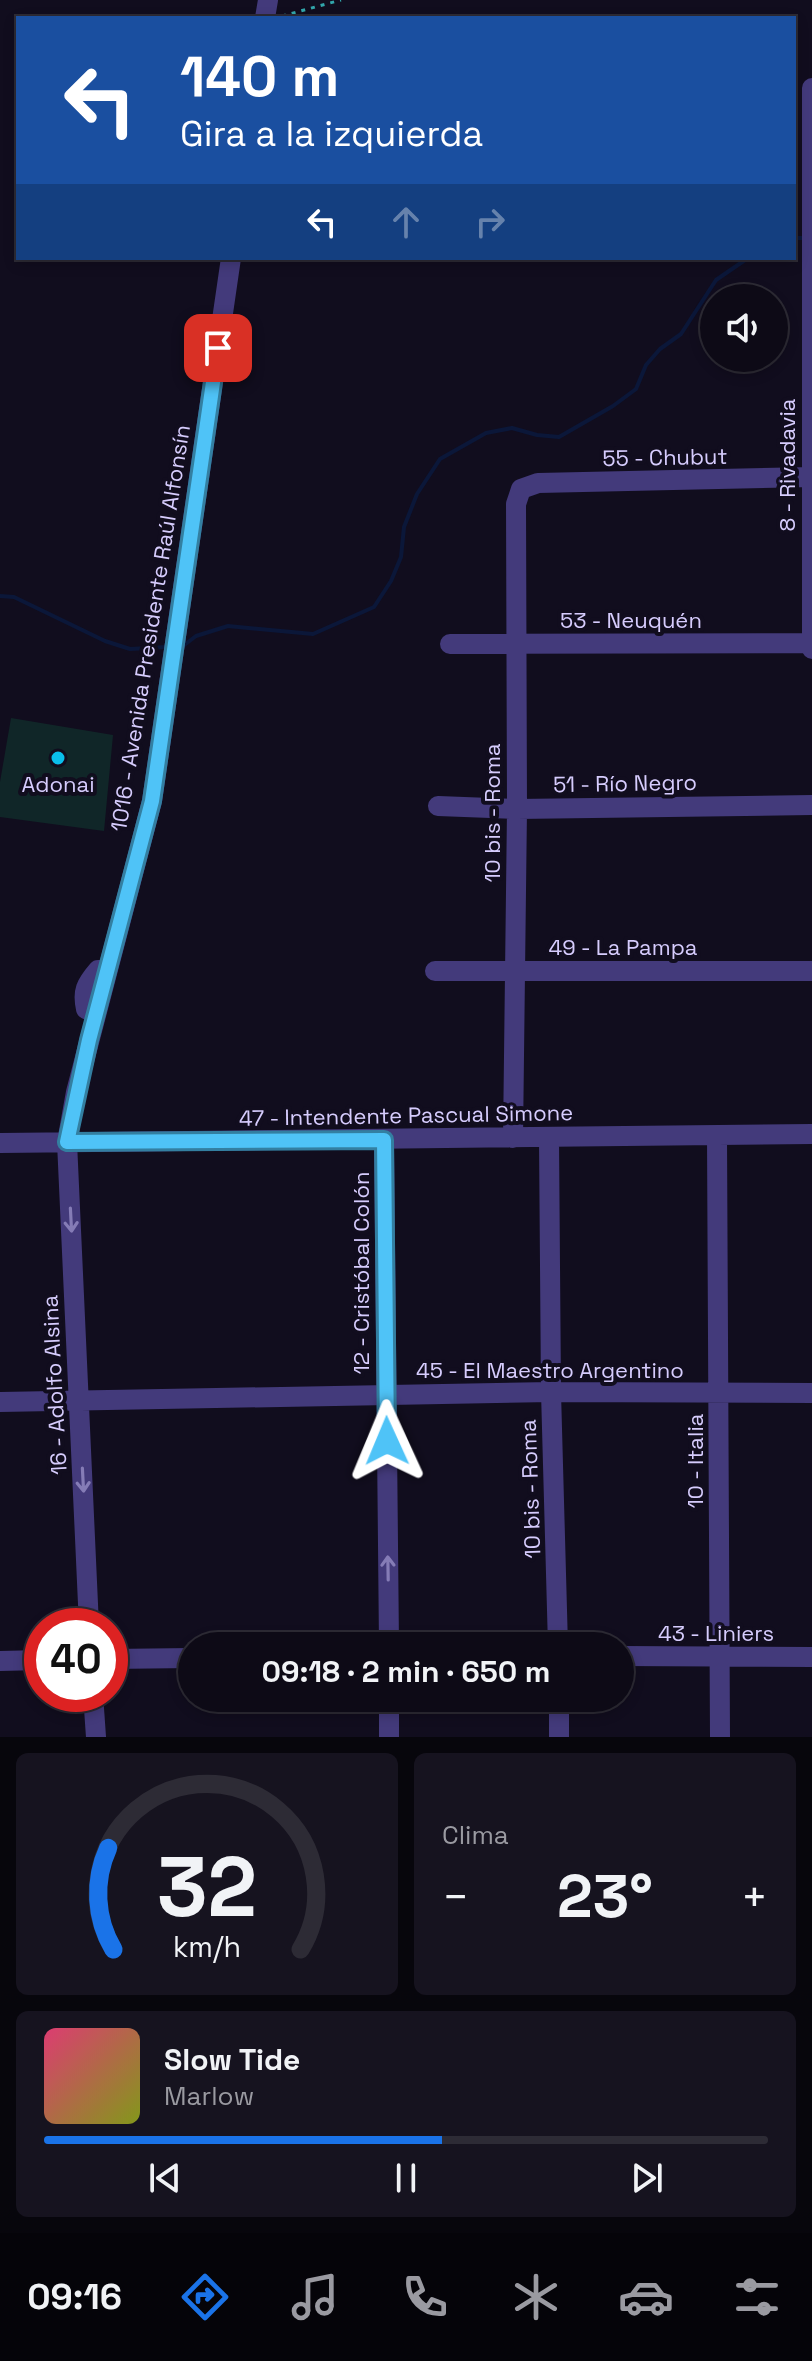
<!DOCTYPE html>
<html lang="es">
<head>
<meta charset="utf-8">
<style>
  :root { --surface:#0d0a16; --page:#16131f; --text:#f1f3f6; --muted:#9a9aa1; --line:#2d2b35; --accent:#1a73e8 }
  body { margin:0; font-family:"Space Grotesk",sans-serif; background:var(--page); color:var(--text); height:100vh; display:flex; flex-direction:column; font-size:30px; white-space:nowrap }
  * { box-sizing:border-box; margin:0 }
  p { font-size:26px; color:var(--muted) }
  .icon { flex:none; width:44px; height:44px; fill:none; stroke:currentColor; stroke-width:2; stroke-linecap:round; stroke-linejoin:round }
  .map { position:relative; height:1737px; overflow:hidden }
  .drawer { display:flex; flex-direction:column; gap:16px; padding:16px; background:#07060c; flex:1 }
  .drawer>* { flex:none }
  .hud { position:absolute; left:16px; top:16px; width:780px; height:244px; border-radius:0px; box-shadow:0 4px 12px #0003,0 0 0 2px var(--line); background:#1a4fa0; color:#fff; overflow:hidden }
  .buttons { position:absolute; left:700px; top:284px; display:grid; gap:16px }
  .buttons a { display:grid; place-items:center; width:88px; height:88px; border-radius:50%; background:var(--surface); box-shadow:0 4px 12px #0003,0 0 0 2px var(--line); font-size:40px }
  .speed { position:absolute; left:24px; top:1608px; display:flex; gap:16px; font-size:40px; font-weight:700; text-align:center }
  .speed>* { display:grid; place-content:center; width:104px; height:104px; border-radius:50%; background:var(--surface); box-shadow:0 4px 12px #0003,0 0 0 2px var(--line); line-height:1 }
  .speed .limit { border:12px solid #d22; background:#fff; color:#111 }
  .pin { position:absolute; display:grid; place-items:center; width:68px; height:68px; color:#fff; margin:-34px; border-radius:16px; box-shadow:0 4px 12px #0006 }
  .me { position:absolute; width:88px; margin:-44px; rotate:359deg; stroke-linejoin:round; filter:drop-shadow(0 0 6px #0008) }
  .turn { display:flex; align-items:center; gap:28px; height:168px; padding:0 32px; font-size:36px }
  .turn .icon { width:104px; height:104px; stroke-width:2.5 }
  .turn b { display:block; font-size:56px; line-height:68px }
  .lanes { display:flex; align-items:center; height:76px; padding:0 32px; background:#0003; justify-content:center; gap:40px; direction:ltr }
  .lanes .off { opacity:.35 }
  .big { font-size:60px; font-weight:600; line-height:1.1 }
  .drawer .tile { flex:1; display:flex; flex-direction:column; justify-content:center; gap:12px; min-width:0; padding:0 28px; border-radius:12px; background:var(--page) }
  .drawer .dial { align-items:center; gap:0 }
  .dial svg { height:208px; overflow:visible; fill:none; stroke:var(--line); stroke-width:7; stroke-linecap:round; text-anchor:middle }
  .dial text { fill:var(--text); stroke:none }
  .song { display:flex; align-items:center; gap:24px }
  .cover { width:96px; height:96px; border-radius:12px; background:linear-gradient(135deg,hsl(340 70% 55%),hsl(70 70% 35%)) }
  .played { height:8px; border-radius:4px; background:linear-gradient(90deg,var(--accent) 55%,var(--line) 55%) }
  .keys { display:flex; justify-content:space-around; direction:ltr }
  .heat { display:flex; justify-content:space-between; align-items:center; font-size:44px; direction:ltr }
  .drawer .tiles { flex:1; display:grid; gap:16px; grid-template-columns:1fr 1fr }
  .tile:last-child { grid-column:span 2 }
  .trip { position:absolute; left:178px; top:1632px; width:456px; height:80px; border-radius:40px; background:var(--surface); box-shadow:0 4px 12px #0003,0 0 0 2px var(--line); font-weight:600; line-height:80px; text-align:center }
  .tab-bar { display:flex; height:128px; justify-content:space-around; align-items:center; background:#050409; color:var(--muted) }
  .tab-bar .icon { width:56px; height:56px }
  .tab-bar .on { color:var(--accent) }
  .tab-bar b { font-size:36px; color:var(--text) }
  .map>svg:first-child { display:block }
  .green { fill:#102628 }
  .lines { fill:none; stroke-linecap:round; stroke-linejoin:round }
  .stream { stroke:#0b1739; stroke-width:4 }
  .building { fill:#251a3e }
  .path { stroke:#32a6ab; stroke-width:3; stroke-dasharray:4 6; stroke-linecap:butt }
  .minor { stroke:#433a7b; stroke-width:20 }
  .oneway { stroke:#857cb6 }
  .route-casing { stroke:#337fa1; stroke-width:20 }
  .route { stroke:#4fc3f7; stroke-width:14 }
  .poi-dot { fill:#0abeeb; stroke:#110d1e; stroke-width:3 }
  .labels { text-anchor:middle; stroke-width:8; stroke-linejoin:round; paint-order:stroke }
  .street-label { font-size:22px; fill:#d6ccfd; stroke:#110d1e }
  .poi-label { font-size:22px; fill:#d6ccfd; stroke:#110d1e }
</style>
</head>
<body>
<div class="map">
<svg width="812" height="1737" viewBox="0 0 812 1737">
  <rect width="100%" height="100%" fill="#110d1e"/>
  <!-- green -->
  <path class="green" d="M11,718L113,735L104,831L0,817V782Z"/>
  <g class="lines">
    <!-- stream -->
    <path class="stream" d="M794,238H808
      M0,596L14,597L105,641L130,649L166,647
      M183,646L196,636L228,626L313,634L374,607L391,581L401,557L404,527L417,494L440,459L486,433L512,428L537,435L559,437L613,406L636,389L646,365L660,349L681,334L716,280L748,258"/>
  </g>
  <!-- building -->
  <path class="building" d="M468,1698H486V1713H468Z"/>
  <g class="lines">
    <!-- path -->
    <path class="path" d="M282,16L341,0"/>
    <!-- minor -->
    <path class="minor" d="M265,18L268,0
      M812,88V649
      M450,644L812,643
      M438,806L517,809L812,805
      M435,971H812
      M96,1014L86,1009C82,991 86,984 98,970H107
      M717,1137L720,1737
      M513,1138L517,809L516,504L521,489L538,483L812,477
      M549,1138L551,1392L558,1646
      M384,1140L389,1646
      M0,1143L812,1134
      M0,1402L551,1392L812,1393
      M89,1626L67,1142L76,1092L152,801L231,258
      M620,1656L812,1657
      M110,1659L192,1658
      M0,1661L42,1660
      M93,1694L96,1737
      M559,1698V1737
      M389,1737V1698"/>
  </g>
  <!-- one-way arrows -->
  <defs><path id="oneway-shaft" d="M-6 0H5M1.5-3L5.5 0L1.5 3" fill="none" stroke-width="1.6" stroke-linecap="round" stroke-linejoin="round" transform="scale(2)"/></defs>
  <g class="oneway">
    <use href="#oneway-shaft" transform="translate(71 1220) rotate(87)"/>
    <use href="#oneway-shaft" transform="translate(83 1480) rotate(87)"/>
    <use href="#oneway-shaft" transform="translate(388 1568) rotate(-91)"/>
  </g>
  <g class="lines">
    <defs>
      <path id="route" d="M218,348L152,801L89,1040L67,1142L384,1140L387,1441"/>
    </defs>
    <!-- route casing -->
    <use href="#route" class="route-casing"/>
    <!-- route -->
    <use href="#route" class="route"/>
  </g>
  <!-- markers -->
  <circle class="poi-dot" cx="58" cy="758" r="8"/>
  <g class="labels">
    <!-- street labels -->
    <g class="street-label">
      <text transform="translate(665 457) rotate(-1)" y="8">55 - Chubut</text>
      <text transform="translate(787 465) rotate(-90)" y="8">8 - Rivadavia</text>
      <text x="631" y="628">53 - Neuquén</text>
      <text transform="translate(150 628) rotate(-81)" y="8">1016 - Avenida Presidente Raúl Alfonsín</text>
      <text transform="translate(625 783) rotate(-1)" y="8">51 - Río Negro</text>
      <text transform="translate(492 813) rotate(-90)" y="8">10 bis - Roma</text>
      <text x="623" y="955">49 - La Pampa</text>
      <text transform="translate(406 1115) rotate(-1)" y="8">47 - Intendente Pascual Simone</text>
      <text transform="translate(361 1273) rotate(-90)" y="8">12 - Cristóbal Colón</text>
      <text x="550" y="1378">45 - El Maestro Argentino</text>
      <text transform="translate(54 1385) rotate(-93)" y="8">16 - Adolfo Alsina</text>
      <text transform="translate(695 1461) rotate(-90)" y="8">10 - Italia</text>
      <text transform="translate(530 1489) rotate(-92)" y="8">10 bis - Roma</text>
      <text x="716" y="1641">43 - Liniers</text>
    </g>
    <!-- poi labels -->
    <g class="poi-label">
      <text x="58" y="792">Adonai</text>
    </g>
  </g>
</svg>
<div class="buttons">
<a><svg class="icon" aria-label="sound" viewBox="0 0 24 24"><path d="M4 9h4l5-4v14l-5-4H4zM17 9q2 3 0 6"/></svg></a>
</div>
<div class="speed"><div class="limit">40</div></div>
<div class="pin" style="left:218px;top:348px;background:#d93025"><svg class="icon" aria-label="arrive" viewBox="0 0 24 24"><path d="M6 21V4h12l-3 4 3 4H6"/></svg></div>
<svg class="me" style="left:387px;top:1441px" viewBox="-20 -20 40 40"><path d="M0-17L14 15 0 8-14 15z" fill="#4fc3f7" stroke="#fff" stroke-width="4"/></svg>
<div class="trip">09:18 · 2 min · 650 m</div>
<div class="hud">
<div class="turn"><svg class="icon" aria-label="left" viewBox="0 0 24 24"><path d="M17 20v-9H6M10 6l-5 5 5 5"/></svg><div><b>140 m</b>Gira a la izquierda</div></div>
<div class="lanes"><svg class="icon" aria-label="left" viewBox="0 0 24 24"><path d="M17 20v-9H6M10 6l-5 5 5 5"/></svg><svg class="icon off" aria-label="ahead" viewBox="0 0 24 24"><path d="M12 20V5M6 11l6-6 6 6"/></svg><svg class="icon off" aria-label="right" viewBox="0 0 24 24"><path d="M7 20v-9h11M14 6l5 5-5 5"/></svg></div>
</div>
</div>
<section class="drawer">
<div class="tiles">
<div class="tile dial"><svg viewBox="0 0 100 80">
<path d="M14 69A42 42 0 1 1 86 69"/>
<path d="M14 69A42 42 0 0 1 12 30" stroke="#1a73e8"/>
<text x="50" y="56" font-size="32" font-weight="700">32</text>
<text x="50" y="72" font-size="11">km/h</text>
</svg></div>
<div class="tile"><p>Clima</p>
<div class="heat"><a>−</a><b class="big">23°</b><a>+</a></div>
</div>
<div class="tile">
<div class="song"><i class="cover"></i><div><b>Slow Tide</b><p>Marlow</p></div></div>
<div class="played"></div>
<div class="keys"><svg class="icon" aria-label="previous" viewBox="0 0 24 24"><path d="M18 5L8 12l10 7zM5 5v14"/></svg><svg class="icon" aria-label="pause" viewBox="0 0 24 24"><path d="M8 5v14M16 5v14"/></svg><svg class="icon" aria-label="next" viewBox="0 0 24 24"><path d="M6 5l10 7-10 7zM19 5v14"/></svg></div>
</div>
</div>
</section>
<nav class="tab-bar">
<b>09:16</b>
<svg class="icon on" aria-label="directions" viewBox="0 0 24 24"><path d="M12 3l9 9-9 9-9-9zM9 14v-3h6M13 9l2 2-2 2"/></svg>
<svg class="icon" aria-label="music" viewBox="0 0 24 24"><path d="M9 18V5l10-2v13"/><circle cx="6" cy="18" r="3"/><circle cx="16" cy="16" r="3"/></svg>
<svg class="icon" aria-label="phone" viewBox="0 0 24 24"><path d="M5 4h4l2 5-3 2q2 4 5 5l2-3 5 2v4C11 20 4 13 5 4z"/></svg>
<svg class="icon" aria-label="climate" viewBox="0 0 24 24"><path d="M12 3v18M4 7l16 10M4 17L20 7"/></svg>
<svg class="icon" aria-label="car" viewBox="0 0 24 24"><path d="M5 17H2v-5l4-1 3-4h7l3 4 3 1v5h-3M9 17h6M6 11h13"/><circle cx="7" cy="17" r="2"/><circle cx="17" cy="17" r="2"/></svg>
<svg class="icon" aria-label="filters" viewBox="0 0 24 24"><path d="M4 7h16M4 17h16"/><circle cx="9" cy="7" r="2"/><circle cx="15" cy="17" r="2"/></svg>
</nav>
</body>
</html>
